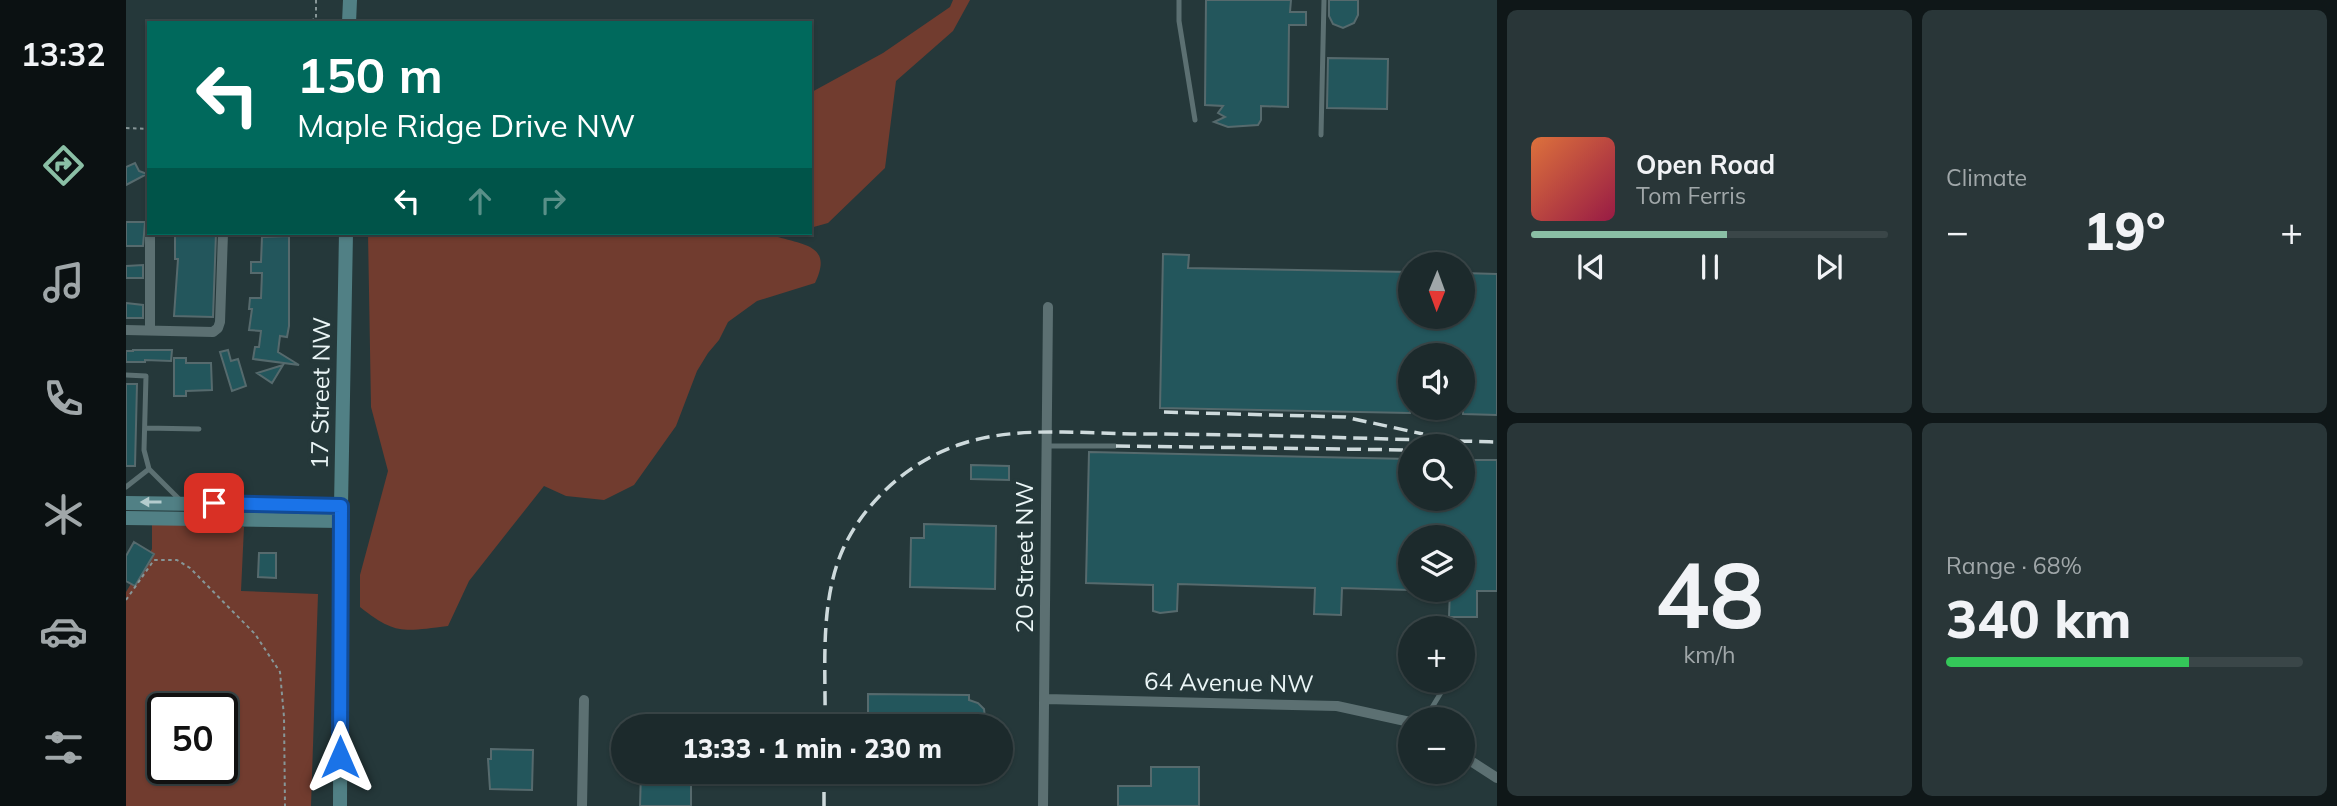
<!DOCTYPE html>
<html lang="en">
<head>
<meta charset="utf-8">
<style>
  :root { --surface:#1c2a2c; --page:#293638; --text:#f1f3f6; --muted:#a0a7a9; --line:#3a4648; --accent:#8abfa5 }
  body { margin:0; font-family:Mulish,sans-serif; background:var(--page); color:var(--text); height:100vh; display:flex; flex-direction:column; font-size:26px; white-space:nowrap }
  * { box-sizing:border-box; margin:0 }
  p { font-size:23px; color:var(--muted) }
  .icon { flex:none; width:38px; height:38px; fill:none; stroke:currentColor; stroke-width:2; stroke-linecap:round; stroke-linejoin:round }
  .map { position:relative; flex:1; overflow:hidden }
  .side { display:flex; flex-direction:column; gap:10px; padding:10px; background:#0f1718; width:840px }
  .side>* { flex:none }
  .top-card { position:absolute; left:21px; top:21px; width:665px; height:214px; border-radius:0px; box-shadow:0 2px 5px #0004,0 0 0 2px var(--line); background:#00695c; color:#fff; overflow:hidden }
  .needle { width:46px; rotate:181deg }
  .tools { position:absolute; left:1272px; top:252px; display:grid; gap:14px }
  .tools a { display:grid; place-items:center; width:77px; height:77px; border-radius:50%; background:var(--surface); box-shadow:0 2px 5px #0004,0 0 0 2px var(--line); font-size:35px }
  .speed { position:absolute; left:21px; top:693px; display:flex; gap:14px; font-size:35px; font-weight:700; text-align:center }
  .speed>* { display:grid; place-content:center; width:91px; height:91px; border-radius:50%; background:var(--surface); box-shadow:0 2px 5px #0004,0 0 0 2px var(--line); line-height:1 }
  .speed .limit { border:4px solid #111; border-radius:10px; background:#fff; color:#111 }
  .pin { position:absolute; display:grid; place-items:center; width:60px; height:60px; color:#fff; margin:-30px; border-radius:14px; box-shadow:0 4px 10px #0006 }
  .me { position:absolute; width:77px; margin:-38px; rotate:0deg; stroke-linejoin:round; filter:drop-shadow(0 0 5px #0008) }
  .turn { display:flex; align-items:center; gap:24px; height:147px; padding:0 35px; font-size:32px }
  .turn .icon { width:91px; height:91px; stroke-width:2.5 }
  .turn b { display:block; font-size:49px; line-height:60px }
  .lanes { display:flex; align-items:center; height:66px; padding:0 35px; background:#0003; justify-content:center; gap:35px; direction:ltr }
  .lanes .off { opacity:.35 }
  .big { font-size:52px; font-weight:800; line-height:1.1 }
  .side .tile { flex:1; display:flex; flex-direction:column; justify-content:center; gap:10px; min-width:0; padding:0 24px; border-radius:10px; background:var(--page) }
  .side .dial { align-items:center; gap:0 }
  .dial b { font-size:91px; line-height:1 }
  .song { display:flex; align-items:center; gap:21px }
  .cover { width:84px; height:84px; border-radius:10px; background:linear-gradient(135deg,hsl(20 70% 55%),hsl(340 70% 35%)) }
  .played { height:7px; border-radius:4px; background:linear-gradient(90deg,var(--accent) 55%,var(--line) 55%) }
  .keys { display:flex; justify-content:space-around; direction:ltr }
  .heat { display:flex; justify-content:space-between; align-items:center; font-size:38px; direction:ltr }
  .charge { height:10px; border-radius:5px; background:linear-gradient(90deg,#34c759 68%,var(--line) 0) }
  .side .tiles { flex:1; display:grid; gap:10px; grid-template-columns:repeat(2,1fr) }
  .trip { position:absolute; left:485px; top:714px; width:402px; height:70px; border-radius:35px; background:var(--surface); box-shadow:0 2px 5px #0004,0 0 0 2px var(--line); font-weight:800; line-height:70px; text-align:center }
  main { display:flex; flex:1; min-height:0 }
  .tabs { display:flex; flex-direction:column; width:126px; justify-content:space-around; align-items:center; background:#0b1112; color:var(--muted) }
  .tabs .icon { width:49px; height:49px }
  .tabs .current { color:var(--accent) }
  .tabs b { font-size:32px; color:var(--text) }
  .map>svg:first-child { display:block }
  .green { fill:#713c2f; fill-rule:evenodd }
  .building { fill:#23565c; stroke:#566a6d; stroke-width:2 }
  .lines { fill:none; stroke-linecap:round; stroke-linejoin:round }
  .path { stroke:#879697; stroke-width:2; stroke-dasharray:3.5 3.5; stroke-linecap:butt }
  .lane { stroke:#5c7072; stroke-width:5 }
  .street { stroke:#5c7072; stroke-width:10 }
  .secondary { stroke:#518085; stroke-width:14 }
  .rail { stroke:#cedadc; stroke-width:3.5; stroke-dasharray:14 7; stroke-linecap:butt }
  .oneway { fill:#b4ccce }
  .route-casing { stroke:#114b97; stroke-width:18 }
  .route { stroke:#1a73e8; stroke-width:12 }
  .labels { text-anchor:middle; stroke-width:7; stroke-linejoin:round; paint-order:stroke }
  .street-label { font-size:24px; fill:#eaf5f6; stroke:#25383a }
</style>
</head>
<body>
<main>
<nav class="tabs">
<b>13:32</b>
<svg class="icon current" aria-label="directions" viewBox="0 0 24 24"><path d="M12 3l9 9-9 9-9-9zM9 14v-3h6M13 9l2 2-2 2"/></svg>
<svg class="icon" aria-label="music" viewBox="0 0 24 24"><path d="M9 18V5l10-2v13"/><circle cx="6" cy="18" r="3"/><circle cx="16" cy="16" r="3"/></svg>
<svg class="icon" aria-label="phone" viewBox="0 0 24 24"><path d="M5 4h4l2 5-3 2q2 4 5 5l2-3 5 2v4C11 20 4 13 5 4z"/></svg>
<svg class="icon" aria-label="climate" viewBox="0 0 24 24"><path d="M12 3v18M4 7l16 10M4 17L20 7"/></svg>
<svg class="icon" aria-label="car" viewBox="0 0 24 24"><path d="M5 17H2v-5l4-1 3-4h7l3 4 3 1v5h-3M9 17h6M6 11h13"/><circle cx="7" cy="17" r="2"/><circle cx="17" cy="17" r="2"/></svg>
<svg class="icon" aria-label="filters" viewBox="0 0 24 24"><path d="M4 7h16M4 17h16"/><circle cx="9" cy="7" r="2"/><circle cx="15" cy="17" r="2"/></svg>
</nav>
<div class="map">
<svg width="1371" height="806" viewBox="0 0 1371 806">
  <rect width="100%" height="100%" fill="#25383a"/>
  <!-- green -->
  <path class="green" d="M827,0H844L827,31L770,81L759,168L702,223L684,228V93L757,53L824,7Z
    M242,233H667L652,237C679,245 707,246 689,283L631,301L602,322L593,340L582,353L571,371L550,426L508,485L478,500L440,496L418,486L343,581L322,626C279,631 270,636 234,607V575L262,471L245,407Z
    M26,524L118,527L115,591L192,594L185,806H0V592L26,549ZM37,709H96V768H37Z"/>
  <!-- building -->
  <path class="building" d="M1080,0H1165L1164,12H1180V25H1163L1162,107L1135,106V120L1132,125L1102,127L1088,122L1099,117L1092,113L1097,106L1079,105Z
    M1203,0H1232V15L1228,23L1217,28L1207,24L1203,16Z
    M1202,58L1262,59L1261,109L1201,108Z
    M9,163L13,171L21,174L0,185V167Z
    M0,222H19L17,246H0Z
    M49,233H90L87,317L48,316L52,259H49Z
    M163,236V326L161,337L154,336L152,352L173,365L127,359L129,347H133L135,331L123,330L126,309H123L124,298H135L136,273H125V262H135L136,237Z
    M1037,254L1063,255L1062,268L1284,272V317H1337V273L1371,274V415L1337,414V355H1284V413L1034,408Z
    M17,265V278H0V266Z
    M0,303L17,305V318H0Z
    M7,350H46L45,361L19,360V362H0V351H7Z
    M102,350L105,361L112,359L120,386L106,391L94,352Z
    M48,358H60V363H85L86,390L60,391V396H48Z
    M157,365L146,383L131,373Z
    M0,384H11L9,466H0Z
    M963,452L1284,459V499H1337V460H1371V591H1351V617H1323L1324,590H1337V537H1284V590L1216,588L1215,615L1188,614L1189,588L1052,584L1051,611L1034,613L1027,611V585L960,583Z
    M845,465L883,466V480L845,479Z
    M798,524L870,526L869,589L784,587L785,538H798Z
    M8,542L28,554L9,586L0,581V556Z
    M133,553H150V578L132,577Z
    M742,694L843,695V700L852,703L858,709L860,726H742Z
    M365,749L407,750L406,790L364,789L362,759H365Z
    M1025,767H1073V806H992V786H1025Z
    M515,772H565V806H514Z"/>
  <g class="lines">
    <!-- path -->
    <path class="path" d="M171,23L190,19V0
      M0,128L23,129
      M0,600L28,560H51L64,568L129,634L154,672L158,717L159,806"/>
    <!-- lane -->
    <path class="lane" d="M1053,0V21L1069,120
      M1195,135L1198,0
      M0,375L20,376L18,450L23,469L56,502
      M19,428L73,429
      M920,446H989
      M0,487L23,469
      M1337,656L1345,643
      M1299,719L1322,681"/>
    <!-- street -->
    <path class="street" d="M24,233V330
      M0,330L87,332L92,328L94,322L97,233
      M920,699L1211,706L1284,722
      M1337,756L1371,778
      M456,806L458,700
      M917,806L922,307"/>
    <!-- secondary -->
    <path class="secondary" d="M223,23L224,0
      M0,503L215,506
      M0,518L215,521
      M214,806L215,506L220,233"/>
    <!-- rail -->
    <path class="rail" d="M1038,412L1219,417L1297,434
      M990,446L1284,450
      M699,726C700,668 693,603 717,549C739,501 783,462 832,445C886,426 949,433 1006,434C1127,434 1249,439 1371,442
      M698,806V772"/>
  </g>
  <!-- one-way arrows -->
  <defs><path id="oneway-solid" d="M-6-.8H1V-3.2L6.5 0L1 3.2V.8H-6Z" transform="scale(1.75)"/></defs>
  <use class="oneway" href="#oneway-solid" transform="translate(25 502) rotate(180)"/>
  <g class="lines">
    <defs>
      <path id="route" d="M88,503L215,506L214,757"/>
    </defs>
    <!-- route casing -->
    <use href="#route" class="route-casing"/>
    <!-- route -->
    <use href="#route" class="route"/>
  </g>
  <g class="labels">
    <!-- street labels -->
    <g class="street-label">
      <text transform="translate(195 393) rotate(-89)" y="8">17 Street NW</text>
      <text transform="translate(899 557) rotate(-90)" y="8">20 Street NW</text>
      <text transform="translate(1103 683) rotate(1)" y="8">64 Avenue NW</text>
    </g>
  </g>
</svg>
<div class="tools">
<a><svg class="needle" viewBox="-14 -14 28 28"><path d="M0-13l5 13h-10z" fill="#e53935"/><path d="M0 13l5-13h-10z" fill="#a0a7a9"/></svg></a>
<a><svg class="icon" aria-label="sound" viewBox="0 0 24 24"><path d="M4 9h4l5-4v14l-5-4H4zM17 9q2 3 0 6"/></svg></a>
<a><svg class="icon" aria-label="search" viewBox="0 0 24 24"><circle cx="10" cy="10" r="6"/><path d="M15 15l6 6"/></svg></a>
<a><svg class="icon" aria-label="layers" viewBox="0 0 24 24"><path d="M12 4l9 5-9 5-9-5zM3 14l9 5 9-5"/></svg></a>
<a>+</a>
<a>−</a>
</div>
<div class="speed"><div class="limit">50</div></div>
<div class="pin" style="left:88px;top:503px;background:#d93025"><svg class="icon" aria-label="arrive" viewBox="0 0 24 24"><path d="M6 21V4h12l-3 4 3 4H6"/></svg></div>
<svg class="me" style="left:214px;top:757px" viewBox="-20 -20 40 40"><path d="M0-17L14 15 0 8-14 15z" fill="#1a73e8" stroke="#fff" stroke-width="4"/></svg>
<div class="trip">13:33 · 1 min · 230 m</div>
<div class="top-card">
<div class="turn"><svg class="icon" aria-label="left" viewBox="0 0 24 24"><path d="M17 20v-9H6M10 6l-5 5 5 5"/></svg><div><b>150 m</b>Maple Ridge Drive NW</div></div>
<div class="lanes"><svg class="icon" aria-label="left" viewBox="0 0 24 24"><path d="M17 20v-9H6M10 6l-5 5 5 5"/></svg><svg class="icon off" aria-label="ahead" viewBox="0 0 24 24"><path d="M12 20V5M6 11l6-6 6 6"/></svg><svg class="icon off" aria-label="right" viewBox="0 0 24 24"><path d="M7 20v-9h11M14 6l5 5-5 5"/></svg></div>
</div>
</div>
<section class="side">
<div class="tiles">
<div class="tile">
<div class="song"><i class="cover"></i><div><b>Open Road</b><p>Tom Ferris</p></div></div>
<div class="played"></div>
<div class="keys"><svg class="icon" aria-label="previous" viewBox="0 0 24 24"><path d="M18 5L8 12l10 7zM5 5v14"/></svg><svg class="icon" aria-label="pause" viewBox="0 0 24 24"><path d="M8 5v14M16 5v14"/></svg><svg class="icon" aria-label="next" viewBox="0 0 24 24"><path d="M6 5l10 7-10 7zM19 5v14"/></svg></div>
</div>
<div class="tile"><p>Climate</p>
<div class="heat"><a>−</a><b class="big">19°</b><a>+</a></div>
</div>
<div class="tile dial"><b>48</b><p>km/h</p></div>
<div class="tile"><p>Range · 68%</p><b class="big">340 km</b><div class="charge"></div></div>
</div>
</section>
</main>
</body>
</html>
